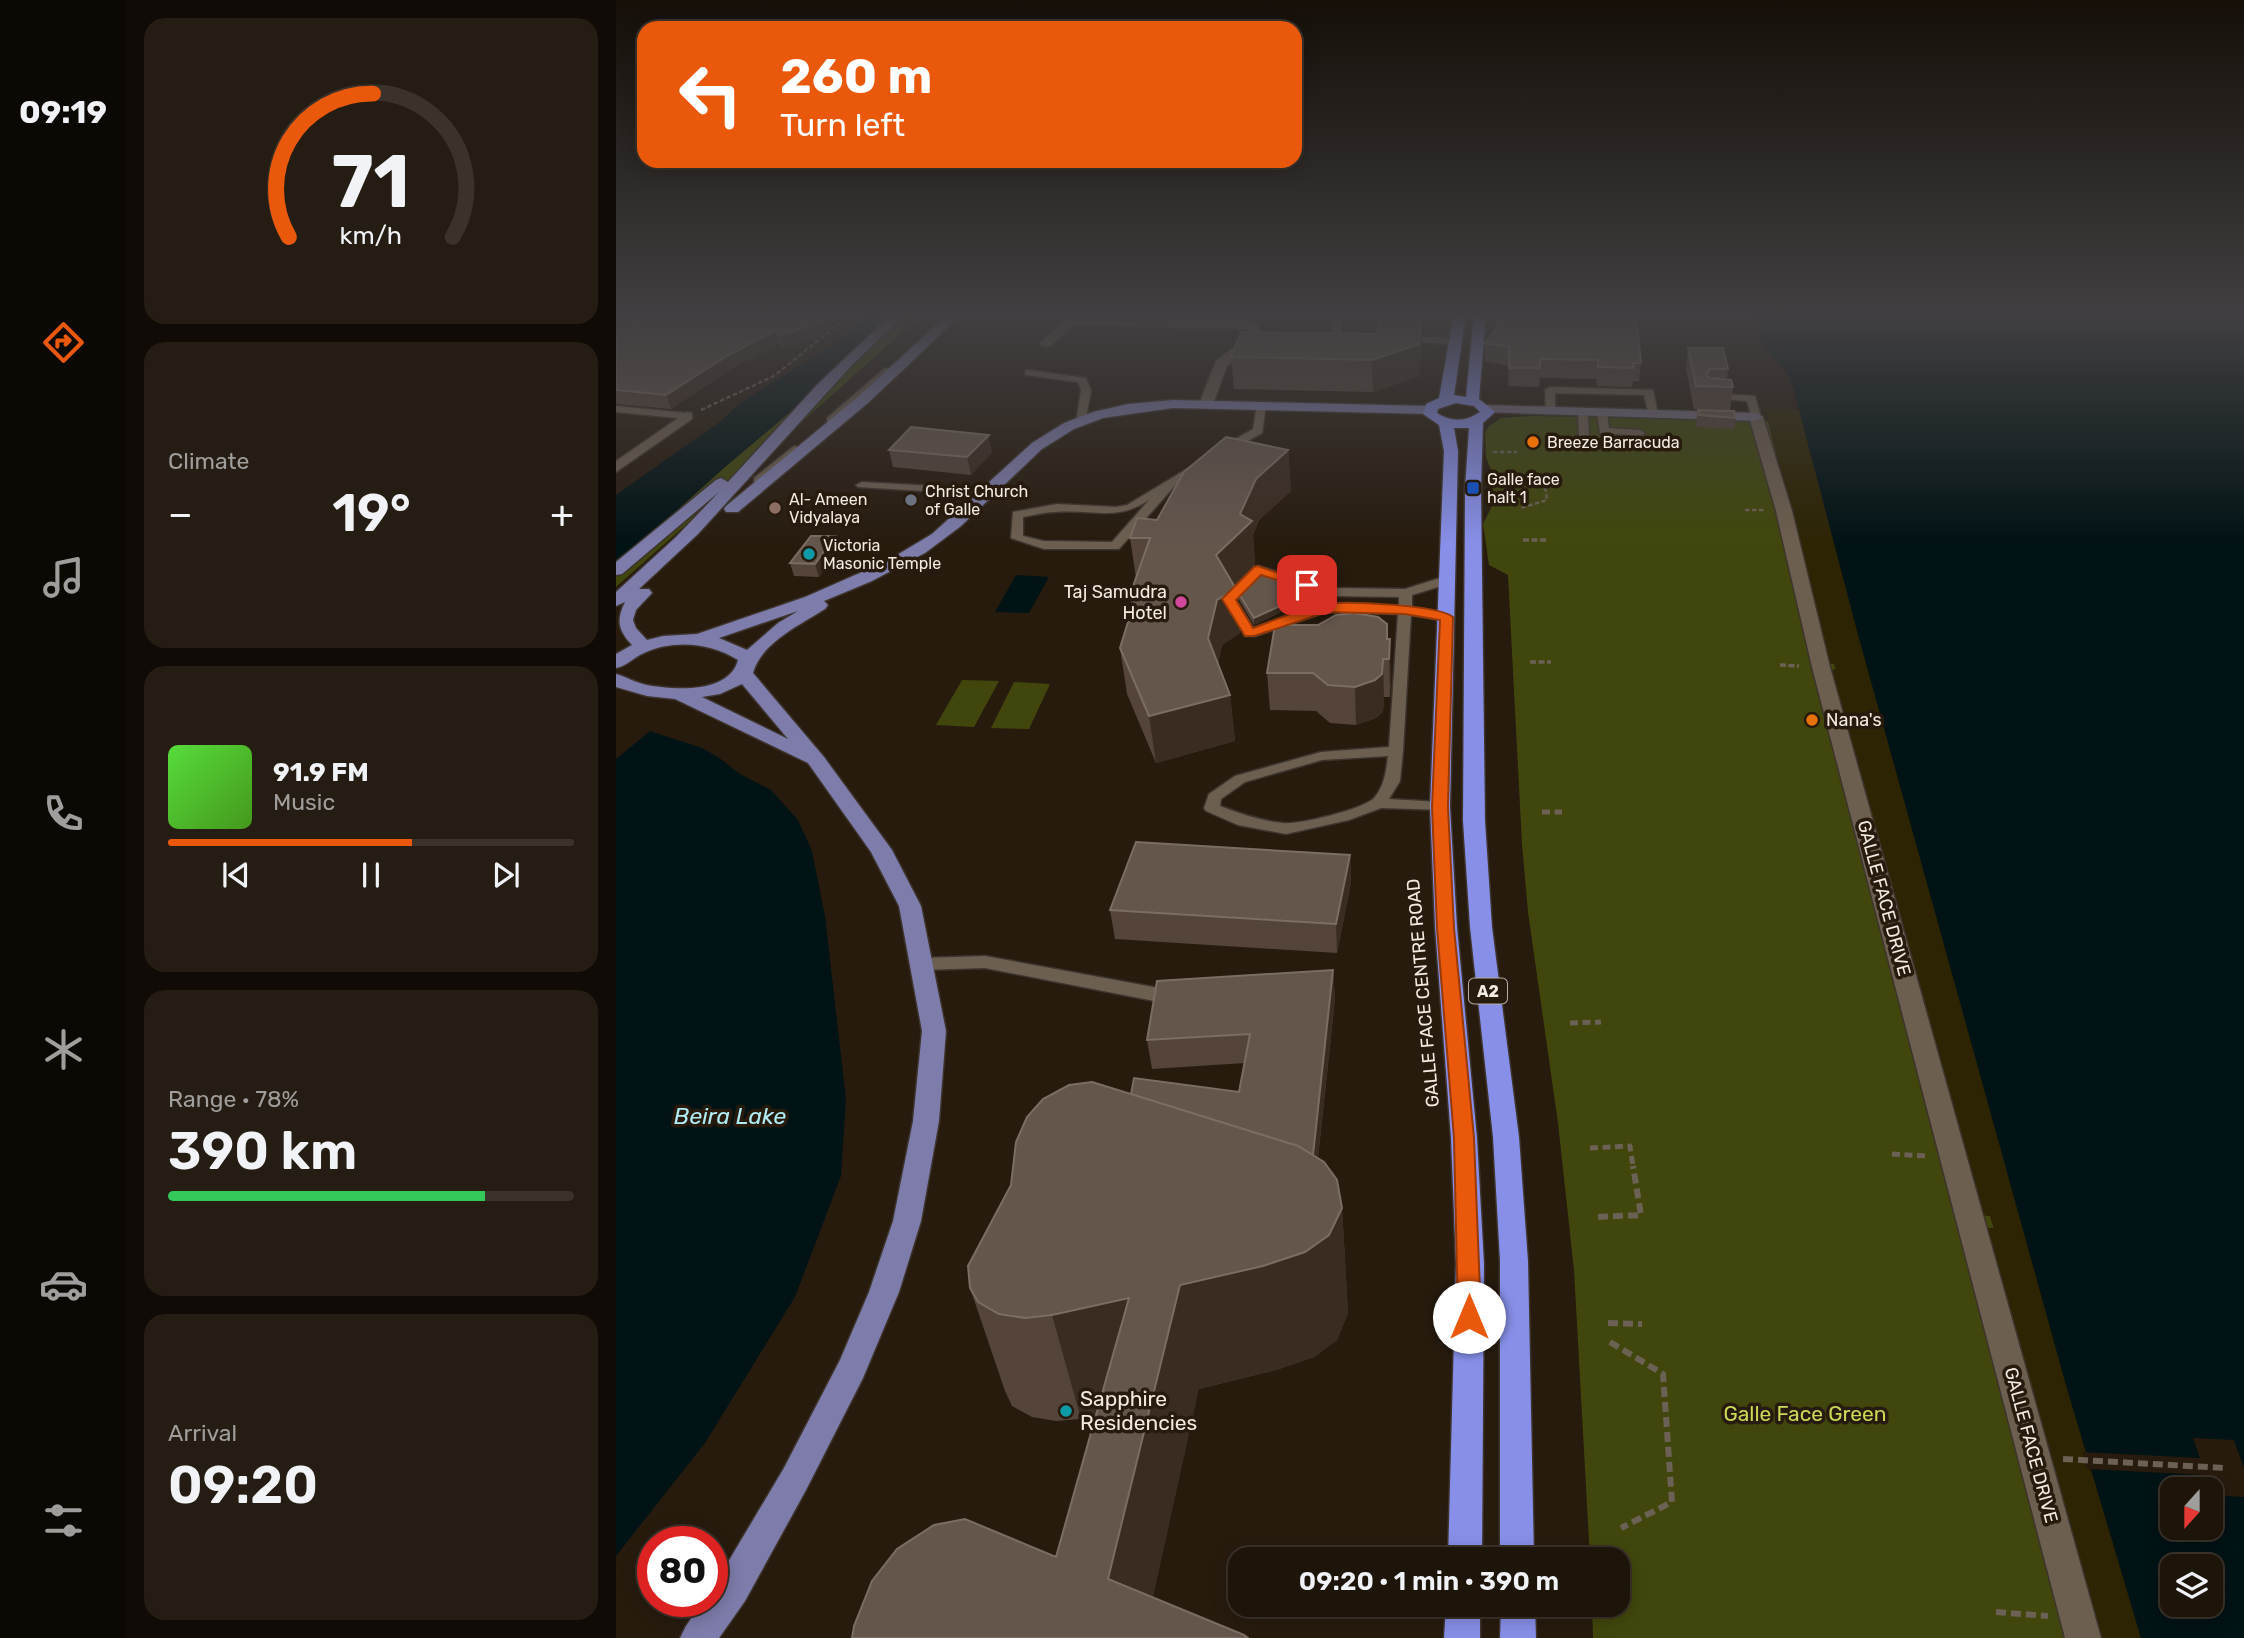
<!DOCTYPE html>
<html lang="en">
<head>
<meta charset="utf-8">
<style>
  :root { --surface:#1d140a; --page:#251d13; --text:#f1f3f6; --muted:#a09e9c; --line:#3b332b; --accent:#ea580c }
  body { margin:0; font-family:Rubik,sans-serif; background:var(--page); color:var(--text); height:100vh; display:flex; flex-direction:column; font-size:26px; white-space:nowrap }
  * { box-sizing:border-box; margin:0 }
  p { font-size:23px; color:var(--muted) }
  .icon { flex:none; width:38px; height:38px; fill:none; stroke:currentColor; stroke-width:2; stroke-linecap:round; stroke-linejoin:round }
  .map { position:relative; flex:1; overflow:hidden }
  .side { display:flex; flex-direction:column; gap:18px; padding:18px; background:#100b06; width:490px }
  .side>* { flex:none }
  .banner { position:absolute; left:21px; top:21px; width:665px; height:147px; border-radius:21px; box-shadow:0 4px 18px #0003,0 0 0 2px var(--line); background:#ea580c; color:#fff; overflow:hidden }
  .needle { width:46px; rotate:201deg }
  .controls { position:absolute; left:1544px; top:1477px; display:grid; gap:14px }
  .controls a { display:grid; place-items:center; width:63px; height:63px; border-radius:14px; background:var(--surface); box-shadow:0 4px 18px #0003,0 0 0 2px var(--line); font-size:35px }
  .speed { position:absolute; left:21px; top:1526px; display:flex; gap:14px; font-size:35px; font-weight:700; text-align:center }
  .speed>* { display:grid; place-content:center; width:91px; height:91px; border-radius:50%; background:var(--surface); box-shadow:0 4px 18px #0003,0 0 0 2px var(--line); line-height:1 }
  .speed .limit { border:10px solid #d22; background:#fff; color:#111 }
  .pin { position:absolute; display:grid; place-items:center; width:60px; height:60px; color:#fff; margin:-30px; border-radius:14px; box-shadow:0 4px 10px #0006 }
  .me { position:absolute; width:77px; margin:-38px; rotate:0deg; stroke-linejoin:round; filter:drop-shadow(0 0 5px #0008) }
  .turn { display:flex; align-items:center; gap:24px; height:147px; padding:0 28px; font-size:32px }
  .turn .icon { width:91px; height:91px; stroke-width:2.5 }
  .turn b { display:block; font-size:49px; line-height:60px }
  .big { font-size:52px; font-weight:600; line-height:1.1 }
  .side .card { flex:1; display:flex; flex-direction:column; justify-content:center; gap:10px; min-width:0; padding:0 24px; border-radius:21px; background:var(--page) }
  .side .dial { align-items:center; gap:0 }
  .dial svg { height:182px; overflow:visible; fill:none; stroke:var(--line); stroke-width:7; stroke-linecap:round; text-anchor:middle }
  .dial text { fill:var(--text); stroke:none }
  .song { display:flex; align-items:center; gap:21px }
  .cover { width:84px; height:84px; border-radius:10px; background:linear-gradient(135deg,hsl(110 70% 55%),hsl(100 70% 35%)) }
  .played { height:7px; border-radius:4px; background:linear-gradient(90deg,var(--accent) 60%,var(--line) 60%) }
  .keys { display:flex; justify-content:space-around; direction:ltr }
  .heat { display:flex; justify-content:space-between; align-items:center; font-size:38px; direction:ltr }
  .charge { height:10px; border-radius:5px; background:linear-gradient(90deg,#34c759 78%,var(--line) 0) }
  .trip { position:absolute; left:612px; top:1547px; width:402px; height:70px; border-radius:21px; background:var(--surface); box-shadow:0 4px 18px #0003,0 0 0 2px var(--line); font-weight:600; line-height:70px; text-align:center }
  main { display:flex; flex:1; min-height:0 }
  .dock { display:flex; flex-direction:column; width:126px; justify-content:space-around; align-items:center; background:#0c0804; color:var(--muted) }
  .dock .icon { width:49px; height:49px }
  .dock .active { color:var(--accent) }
  .dock b { font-size:32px; color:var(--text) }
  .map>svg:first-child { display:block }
  .green { fill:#41470c }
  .sand { fill:#2c2403 }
  .water { fill:#021315; fill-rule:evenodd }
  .pier { fill:#271b0e }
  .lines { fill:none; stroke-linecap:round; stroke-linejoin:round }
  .lane-casing { stroke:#3d342d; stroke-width:3 }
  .street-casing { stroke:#3d342d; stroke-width:3 }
  .secondary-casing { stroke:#3d342d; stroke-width:3 }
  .primary-casing { stroke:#3d342d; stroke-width:3 }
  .highway-casing { stroke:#3d342d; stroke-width:3 }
  .path-far3 { stroke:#6b6155; stroke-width:2.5; stroke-dasharray:4.5 2.5; stroke-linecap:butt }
  .path-far2 { stroke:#6b6155; stroke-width:3.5; stroke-dasharray:6 2.5; stroke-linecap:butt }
  .path-far1 { stroke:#6b6155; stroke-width:5; stroke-dasharray:8 4.5; stroke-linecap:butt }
  .path { stroke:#6b6155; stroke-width:6; stroke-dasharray:10 5; stroke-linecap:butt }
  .lane { fill:#6d5f50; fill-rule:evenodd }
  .street { fill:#6d5f50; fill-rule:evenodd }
  .secondary { fill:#756d7e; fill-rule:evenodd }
  .primary { fill:#7d7cab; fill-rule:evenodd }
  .highway { fill:#878fe8; fill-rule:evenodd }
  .wall { fill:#54443a }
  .shaded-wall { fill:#3b2c21 }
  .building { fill:#65564c; stroke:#7b6d63; stroke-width:2 }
  .route { fill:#ea580c; stroke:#983908; stroke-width:2 }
  .food-dot { fill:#e8710a; stroke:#271b0e; stroke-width:2.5 }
  .transit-dot { fill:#1a4fb4; stroke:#271b0e; stroke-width:2.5 }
  .worship-dot { fill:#6b7280; stroke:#271b0e; stroke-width:2.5 }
  .education-dot { fill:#8d6e63; stroke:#271b0e; stroke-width:2.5 }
  .culture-dot { fill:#0f9aa8; stroke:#271b0e; stroke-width:2.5 }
  .hotel-dot { fill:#d1479c; stroke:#271b0e; stroke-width:2.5 }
  .labels { text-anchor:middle; stroke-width:7; stroke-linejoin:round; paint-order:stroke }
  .far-poi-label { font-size:16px; fill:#f3ebe2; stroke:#271b0e; text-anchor:start }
  .shield { fill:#271b0e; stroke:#b6ada2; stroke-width:2 }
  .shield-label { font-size:16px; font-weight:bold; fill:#f3ebe2 }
  .poi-label { font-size:18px; fill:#f3ebe2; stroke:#271b0e; text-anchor:end }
  .street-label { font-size:18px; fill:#f3ebe2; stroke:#271b0e }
  .near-poi-label { font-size:21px; fill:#f3ebe2; stroke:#271b0e; text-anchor:start }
  .near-park-label { font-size:21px; fill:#cada56; stroke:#271b0e }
  .near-water-label { font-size:23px; font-style:italic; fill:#b1edf6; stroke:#271b0e }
</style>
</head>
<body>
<main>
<nav class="dock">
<b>09:19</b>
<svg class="icon active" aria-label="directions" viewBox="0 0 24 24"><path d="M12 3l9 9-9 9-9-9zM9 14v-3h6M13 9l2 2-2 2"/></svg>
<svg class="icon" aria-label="music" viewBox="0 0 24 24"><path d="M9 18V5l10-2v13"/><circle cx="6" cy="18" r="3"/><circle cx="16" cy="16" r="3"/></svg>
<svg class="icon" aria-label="phone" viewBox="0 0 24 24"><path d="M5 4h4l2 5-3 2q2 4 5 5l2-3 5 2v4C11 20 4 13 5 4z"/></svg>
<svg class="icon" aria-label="climate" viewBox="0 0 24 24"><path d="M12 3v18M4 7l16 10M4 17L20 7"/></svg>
<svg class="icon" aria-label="car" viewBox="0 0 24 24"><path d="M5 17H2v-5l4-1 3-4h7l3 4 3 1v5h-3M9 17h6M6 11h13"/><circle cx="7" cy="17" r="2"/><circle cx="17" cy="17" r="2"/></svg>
<svg class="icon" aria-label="filters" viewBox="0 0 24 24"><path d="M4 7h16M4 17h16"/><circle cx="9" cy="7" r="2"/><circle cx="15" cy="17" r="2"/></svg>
</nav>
<section class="side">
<div class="card dial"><svg viewBox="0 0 100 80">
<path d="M14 69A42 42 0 1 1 86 69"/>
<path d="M14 69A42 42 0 0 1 51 6" stroke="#ea580c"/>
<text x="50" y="56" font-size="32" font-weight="700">71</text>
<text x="50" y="72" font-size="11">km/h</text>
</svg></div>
<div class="card"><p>Climate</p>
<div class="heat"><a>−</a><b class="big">19°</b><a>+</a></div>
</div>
<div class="card">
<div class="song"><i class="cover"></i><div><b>91.9 FM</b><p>Music</p></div></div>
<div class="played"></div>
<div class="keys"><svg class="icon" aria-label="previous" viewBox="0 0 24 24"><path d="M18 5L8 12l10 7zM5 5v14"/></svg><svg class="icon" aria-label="pause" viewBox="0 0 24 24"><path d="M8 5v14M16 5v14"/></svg><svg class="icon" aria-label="next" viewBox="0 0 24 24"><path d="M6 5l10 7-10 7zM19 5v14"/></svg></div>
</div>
<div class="card"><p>Range · 78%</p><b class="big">390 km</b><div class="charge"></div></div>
<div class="card"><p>Arrival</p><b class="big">09:20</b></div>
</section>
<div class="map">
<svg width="1628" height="1638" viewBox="0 0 1628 1638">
  <rect width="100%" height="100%" fill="#271b0e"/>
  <!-- green -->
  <path class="green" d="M290,314H307L0,587V565L109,467Z
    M915,416L1152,421L1213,663L1218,664L1220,670H1215L1366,1215L1374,1216L1378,1229L1483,1638H977L976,1605H1003V1559H974L958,1270L942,1123L912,912L906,844L892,575L873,565L867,524L876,506L875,470L870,457L869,433L872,427L885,418Z
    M346,680L383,681L358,727L320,725Z
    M398,682L434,684L413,729L375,728Z"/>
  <!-- sand -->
  <path class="sand" d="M1150,409L1183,410L1450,1385L1525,1638H1483L1369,1228H1378L1374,1216L1366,1215L1215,670L1220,669L1218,664H1213Z"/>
  <!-- water -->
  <path class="water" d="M251,314H290L109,467L0,565V495L105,421L124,403L226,339Z
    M1628,314V1638H1525L1450,1385L1241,631L1183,410C1180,400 1178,387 1173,377C1163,358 1133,343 1144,318L1139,315ZM1556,1489H1594V1528H1556ZM1556,1566H1594V1605H1556Z
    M400,575L433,577L413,613L379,612Z
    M0,720L86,748L102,757L124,774L155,790L182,820L196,851L209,916L230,1099L225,1176L179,1297L89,1443L0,1556Z"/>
  <!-- pier -->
  <path class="pier" d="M0,719L34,731L0,759Z
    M1577,1438L1618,1440L1628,1468V1497L1596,1495L1589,1475L1471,1469L1466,1452L1584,1458Z"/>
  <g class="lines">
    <defs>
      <path id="lane" d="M715,314H725V333L742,336V340L717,337Z
        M786,336L840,338L845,341L840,344L783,341L781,339Z
        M269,368L277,370L219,422H211V418Z
        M413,370L470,378L475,390L469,424L460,422L465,390L462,382L409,375V371Z
        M934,387L1037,390L1042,414L1033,416L1028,395L939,393V411L930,413L929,390Z
        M1095,393L1139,396L1145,417L1136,419L1131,401L1091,398V394Z
        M641,404L650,406L646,433L610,453H602V449L637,429Z
        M0,406L71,413L76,416L71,419L0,412Z
        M967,409L972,412L973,438L968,441L963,438L962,412Z
        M986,410L991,413L993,428L1024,430L1029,433L1024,436L984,433L981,413Z
        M178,446L187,448L146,482H138V478Z
        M584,461L590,464L588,466L562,482L503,549H428L395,538L397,512L441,504L500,507L511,505ZM533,500L496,542L428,541L407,536V517C418,515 429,512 440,512C477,509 500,522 533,500Z
        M246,482L373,489L379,492L373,495L242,487L240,485Z
        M642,566L716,588L789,589L827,577H835V583L796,595V607L831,613L838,617L831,621L795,615L787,751L784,781L773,799L824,802L832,807L830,810L765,808L733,820L670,834L622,825L590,811L588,808L593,794L619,776L705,752L773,747L782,614L711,612L639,636H629L607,599L638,567ZM644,575L715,596L783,597V606L712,604L698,602V608L637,628L620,600ZM772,756C770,771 769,784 759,797C750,809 682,825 667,823C645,821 625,814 604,806L605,799L629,782L706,760Z
        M369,956L559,991L565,993L568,998L565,1003L559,1005L369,968L306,970L300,968L297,964L300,960L306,958Z"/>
      <path id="street" d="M464,317L638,321L644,325L641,341L611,366L597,404L590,408L583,404L600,361L629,339L631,329L464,325H458L434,346H426L424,343L450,319Z
        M71,412L76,413V419L0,472V461Z
        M1140,413L1147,417L1176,511L1214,667L1485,1638H1449L1196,667L1160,511L1133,417Z"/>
      <path id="secondary" d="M871,405L1140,413L1147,417L1140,421L866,412L864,409Z"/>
      <path id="primary" d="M276,314H290L236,365L82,534L23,589H33L36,593L20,610L17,620L20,628L31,640L47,636L81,634L189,597L271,561L316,534L416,443L448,423L477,412L512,404L557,400L813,406L820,410L813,414L557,408L487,418L458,429L426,449L345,526L309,553L256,581L208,601L212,605L209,609C184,625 145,643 137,673L208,757L276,850L305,906L330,1031L323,1121L305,1221L283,1292L247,1378L190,1490L129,1601L103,1638H64L70,1626L87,1601H96V1589L168,1468L224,1360L253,1292L277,1221L297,1121L306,1031L283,906L255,852L192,763L59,699L31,696L0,687V674C11,677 20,683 31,685C59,690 113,694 122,660C95,643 58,639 28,653C18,657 11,666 0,668V654L16,645C2,630 0,620 9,602L0,606V592L60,537L103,492L6,574L0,575V562L100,480L105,478L112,482L201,385ZM182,611L162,623L131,650L103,638ZM126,684L172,739L86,697L104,694Z
        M332,314H346L253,402L122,512H110L108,509L110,506L243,396Z"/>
      <path id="highway" d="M838,314H850L838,395L850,397L858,314H870L863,399L879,412L867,423L865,488L869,821L876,927L903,1137L912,1261L918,1559H884V1261L877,1137L854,927L847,821L849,488L853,428H838L842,451L834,807L841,927L861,1138L868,1264L866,1559H832L840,1264L835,1138L819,927L814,807L828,451L823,425L807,414L810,404L823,398ZM840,403L858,406L864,412C850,422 835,422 821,413L822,409Z
        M830,1605H864V1638H828Z
        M885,1605H919L920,1638H884Z"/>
    </defs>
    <!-- lane casing -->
    <use href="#lane" class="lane-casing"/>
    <!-- street casing -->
    <use href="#street" class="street-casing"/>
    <!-- secondary casing -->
    <use href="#secondary" class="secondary-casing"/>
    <!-- primary casing -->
    <use href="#primary" class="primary-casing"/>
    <!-- highway casing -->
    <use href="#highway" class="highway-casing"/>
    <!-- path-far3 -->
    <path class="path-far3" d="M85,410L158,376L235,314
      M877,452H901
      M903,480L929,486L931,500L905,508
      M1129,510H1150"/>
    <!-- path-far2 -->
    <path class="path-far2" d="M907,540H932
      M914,662H935
      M1164,665L1183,666"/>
    <!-- path-far1 -->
    <path class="path-far1" d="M926,812H946
      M954,1023L985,1022
      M974,1148L1014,1146L1017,1167
      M1276,1154L1312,1156"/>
    <!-- path -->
    <path class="path" d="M982,1217L1025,1215L1017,1166
      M992,1323L1026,1324
      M994,1342L1047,1374L1056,1502L1005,1528
      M1447,1459L1609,1468
      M1380,1612L1432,1616"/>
    <!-- lane -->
    <use href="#lane" class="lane"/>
    <!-- street -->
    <use href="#street" class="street"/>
    <!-- secondary -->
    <use href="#secondary" class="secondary"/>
    <!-- primary -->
    <use href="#primary" class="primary"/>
    <!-- highway -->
    <use href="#highway" class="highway"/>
  </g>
  <!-- wall -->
  <path class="wall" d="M0,314L204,337L168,348L163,344L115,369L55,409L0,404Z
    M880,329L1025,363L1023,381H1017L1016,387L981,386L980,379L924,378L923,387L892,386L893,366L869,361V343Z
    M806,346L803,376L757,392L618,389L615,357Z
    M1072,348L1112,369L1111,380L1117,387L1114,410L1078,409L1070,369Z
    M1082,410L1120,418L1118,429L1081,427L1080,422Z
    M273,450L376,452L355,475L277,467Z
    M672,450L675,491L643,520L637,535L639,564L618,585L620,589L624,633L606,645L602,663L614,695L619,741L540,763L511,694L504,648L516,609L514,595L520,578L514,538L541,520Z
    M219,536L223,549L203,577L178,576L174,563Z
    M684,586V592L681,604L638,625L623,600V594Z
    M771,624L775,676L774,697H768L767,712L760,718L740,725L714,723L700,711L654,710L651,673L702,625Z
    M734,855L735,883L721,953L499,939L494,910Z
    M717,970L719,999L702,1158L726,1208L732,1313L721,1340L698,1357L660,1370L583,1389L440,1557L480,1415L465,1419L440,1421L416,1417L396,1406L389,1391L354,1288L515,1094L623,1092L629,1063L536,1069L531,1040Z"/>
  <!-- shaded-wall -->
  <path class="shaded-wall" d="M212,314H229L204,337L168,348L165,335Z
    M806,315V346L803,376L757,392L756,360Z
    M159,331L163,344L115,369L55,409L50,395L111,356Z
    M373,435L376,452L355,475L351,457Z
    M672,450L675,491L643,520L637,535L639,564L607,597L620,589L624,633L606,645L597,684L592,638L600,555L624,514L640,479Z
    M219,536L223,549L203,577L199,564Z
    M684,586V592L681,604L638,625V618Z
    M774,639L775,676L774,697L773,659Z
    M767,659L768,697L767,712L760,718L740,725L739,687Z
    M614,695L619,741L540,763L533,716Z
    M734,855L735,883L721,953L720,924Z
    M717,970L719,999L698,1193L696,1163Z
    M726,1208L732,1313L721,1340L698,1357L660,1370L583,1389L528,1638L492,1579L564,1285Z
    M513,1298L536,1401L465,1419L436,1315Z"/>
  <!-- building -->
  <path class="building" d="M0,314H212L201,324L165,335L159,331L111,356L50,395L0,390V330H13L20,324L12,318L0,317Z
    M764,314L806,315L803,344L756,360L615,357L625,332L761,334Z
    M882,314H1020L1025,363H1017L1018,368L982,367V360L924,359V368H893V347L869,343L880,329Z
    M1072,348H1107L1112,369H1093L1091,376L1094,378L1115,380L1117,387L1080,386Z
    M1082,410L1118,411L1120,418L1083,415Z
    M295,427L373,435L351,457L273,450Z
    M610,437L672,450L640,479L624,514L636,521L600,555L620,589L601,600L592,638L614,695L533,716L504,648L520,596L514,595L534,538H514L521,518L541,520L568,472Z
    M195,536H219L199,564L174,563Z
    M644,572L684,586L681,598L638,618L623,594Z
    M738,613L762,617L771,624V639H774L773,659H767L766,674L759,680L739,687L712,685L697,673H651L659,625H702L720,615Z
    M520,842L734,855L720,924L494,910Z
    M717,970L697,1155L682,1146L515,1094L518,1078L623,1092L634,1034L531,1040L541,981Z
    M476,1082L682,1146L708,1162L721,1180L726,1208L713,1235L689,1252L647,1266L564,1285L492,1579L628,1635L632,1638H236L238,1626L256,1581L281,1549L318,1525L349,1519L440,1557L513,1298L436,1315L409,1318L383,1314L362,1302L354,1288L352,1266L395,1185L400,1142L411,1117L427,1099L453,1085Z"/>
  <!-- sky -->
  <linearGradient id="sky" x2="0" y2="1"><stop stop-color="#150f08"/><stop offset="0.58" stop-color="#413f41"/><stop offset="1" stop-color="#413f41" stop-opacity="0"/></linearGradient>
  <rect width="1628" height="544" fill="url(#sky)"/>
  <!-- route -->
  <path class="route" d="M642,566L697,585L691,589L645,575L620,600L637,628C660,620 685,608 709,604C731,601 823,605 837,617L832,807L838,928L858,1138L865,1317L861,1324L853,1327L846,1324L842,1317L838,1138L821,928L816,807L824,620L789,614L711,612L638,636H629L606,599L638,567Z"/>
  <!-- markers -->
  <g class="food-dot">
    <circle cx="917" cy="442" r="7"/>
    <circle cx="1196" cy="720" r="7"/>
  </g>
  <rect class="transit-dot" x="850" y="481" width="14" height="14" rx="3.5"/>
  <circle class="worship-dot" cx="295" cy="500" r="7"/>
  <circle class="education-dot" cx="159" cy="508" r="7"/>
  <g class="culture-dot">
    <circle cx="193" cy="554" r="7"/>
    <circle cx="450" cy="1411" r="7"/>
  </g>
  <circle class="hotel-dot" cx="565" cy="602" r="7"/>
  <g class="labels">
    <!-- far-poi labels -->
    <g class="far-poi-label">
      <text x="931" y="448">Breeze Barracuda</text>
      <text x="871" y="485">Galle face<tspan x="871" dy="18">halt 1</tspan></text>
      <text x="309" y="497">Christ Church<tspan x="309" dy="18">of Galle</tspan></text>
      <text x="173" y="505">Al- Ameen<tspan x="173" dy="18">Vidyalaya</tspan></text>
      <text x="207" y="551">Victoria<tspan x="207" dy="18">Masonic Temple</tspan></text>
    </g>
    <!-- shield labels -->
    <rect class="shield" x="853" y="978.5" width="38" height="25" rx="5"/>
    <g class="shield-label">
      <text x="872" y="997">A2</text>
    </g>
    <!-- poi labels -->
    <g class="poi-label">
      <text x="551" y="598">Taj Samudra<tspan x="551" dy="21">Hotel</tspan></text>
      <text x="1210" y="726" text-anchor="start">Nana's</text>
    </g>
    <!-- street labels -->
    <g class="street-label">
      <text transform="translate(1268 898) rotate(75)" y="6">GALLE FACE DRIVE</text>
      <text transform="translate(807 993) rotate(-95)" y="6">GALLE FACE CENTRE ROAD</text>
      <text transform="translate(1415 1445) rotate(75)" y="6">GALLE FACE DRIVE</text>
    </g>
    <!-- near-poi labels -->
    <g class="near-poi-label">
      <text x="464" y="1406">Sapphire<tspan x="464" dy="24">Residencies</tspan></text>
    </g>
    <!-- near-park labels -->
    <g class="near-park-label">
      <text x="1189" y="1421">Galle Face Green</text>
    </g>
    <!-- near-water labels -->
    <g class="near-water-label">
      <text x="114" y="1124">Beira Lake</text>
    </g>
  </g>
</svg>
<div class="controls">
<a><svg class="needle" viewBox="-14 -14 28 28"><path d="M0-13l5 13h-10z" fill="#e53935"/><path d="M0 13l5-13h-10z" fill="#a09e9c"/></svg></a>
<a><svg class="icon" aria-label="layers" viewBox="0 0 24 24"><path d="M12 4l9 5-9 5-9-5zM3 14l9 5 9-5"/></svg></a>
</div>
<div class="speed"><div class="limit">80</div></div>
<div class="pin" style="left:691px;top:585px;background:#d93025"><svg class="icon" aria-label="arrive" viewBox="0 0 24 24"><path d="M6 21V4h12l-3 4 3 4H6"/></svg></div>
<svg class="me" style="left:853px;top:1317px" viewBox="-20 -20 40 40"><circle r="19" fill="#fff"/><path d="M0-13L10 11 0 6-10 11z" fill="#ea580c"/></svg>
<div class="trip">09:20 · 1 min · 390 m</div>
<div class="banner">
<div class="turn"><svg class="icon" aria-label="left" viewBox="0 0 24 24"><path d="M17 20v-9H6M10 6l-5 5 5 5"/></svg><div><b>260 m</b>Turn left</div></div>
</div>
</div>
</main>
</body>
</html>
